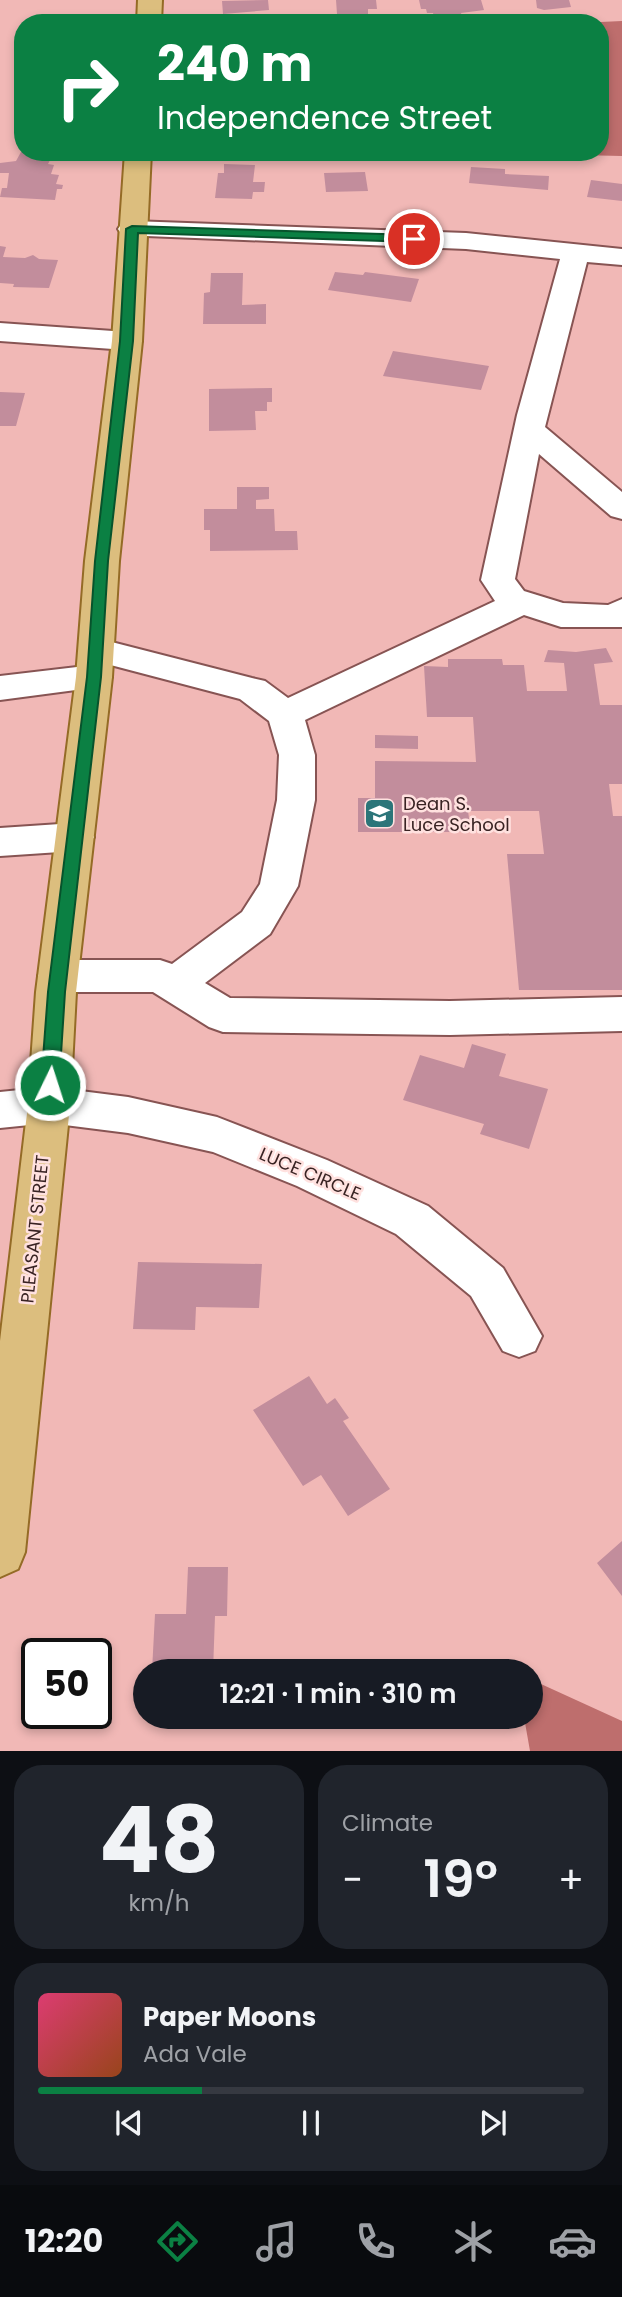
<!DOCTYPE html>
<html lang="en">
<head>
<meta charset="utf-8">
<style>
  :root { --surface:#171b24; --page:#20242c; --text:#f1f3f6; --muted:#9ea1a6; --line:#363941; --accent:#0b8043 }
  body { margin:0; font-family:Poppins,sans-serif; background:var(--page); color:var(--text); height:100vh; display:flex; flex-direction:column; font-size:26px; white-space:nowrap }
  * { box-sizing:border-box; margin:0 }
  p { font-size:23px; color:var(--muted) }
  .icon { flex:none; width:38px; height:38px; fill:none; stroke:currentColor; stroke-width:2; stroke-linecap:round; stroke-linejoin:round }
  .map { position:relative; height:1751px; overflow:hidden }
  .sheet { display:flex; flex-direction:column; gap:14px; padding:14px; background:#0d0f14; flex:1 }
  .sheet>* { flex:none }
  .hud { position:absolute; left:14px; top:14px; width:595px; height:147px; border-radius:28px; box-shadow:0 4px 10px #0003; background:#0b8043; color:#fff; overflow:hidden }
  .speed { position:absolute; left:21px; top:1638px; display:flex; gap:14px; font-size:35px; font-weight:700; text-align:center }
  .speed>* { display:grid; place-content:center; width:91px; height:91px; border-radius:50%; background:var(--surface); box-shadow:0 4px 10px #0003; line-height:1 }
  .speed .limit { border:4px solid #111; border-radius:10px; background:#fff; color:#111 }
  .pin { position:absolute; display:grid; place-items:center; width:60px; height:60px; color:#fff; margin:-30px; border:4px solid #fff; border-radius:50%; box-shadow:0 2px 7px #0007 }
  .me { position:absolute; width:77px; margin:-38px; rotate:4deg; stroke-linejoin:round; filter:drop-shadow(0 0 5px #0008) }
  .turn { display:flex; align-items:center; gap:24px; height:147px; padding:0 28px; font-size:32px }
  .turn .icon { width:91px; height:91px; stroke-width:2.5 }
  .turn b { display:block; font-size:49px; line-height:60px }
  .big { font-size:52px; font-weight:600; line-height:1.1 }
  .sheet .card { flex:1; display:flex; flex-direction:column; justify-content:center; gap:10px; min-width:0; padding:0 24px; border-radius:28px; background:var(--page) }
  .sheet .dial { align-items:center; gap:0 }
  .dial b { font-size:91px; line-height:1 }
  .song { display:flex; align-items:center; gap:21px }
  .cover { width:84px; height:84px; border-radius:10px; background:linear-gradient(135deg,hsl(340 70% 55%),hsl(20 70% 35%)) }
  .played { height:7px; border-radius:4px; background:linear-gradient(90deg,var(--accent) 30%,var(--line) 30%) }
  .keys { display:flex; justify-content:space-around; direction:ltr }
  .heat { display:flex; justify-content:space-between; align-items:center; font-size:38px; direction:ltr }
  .sheet .tiles { flex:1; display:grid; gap:14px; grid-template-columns:1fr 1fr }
  .card:last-child { grid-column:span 2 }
  .trip { position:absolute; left:133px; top:1659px; width:410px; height:70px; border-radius:35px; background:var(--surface); box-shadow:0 4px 10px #0003; font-weight:600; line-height:70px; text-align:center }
  .dock { display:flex; height:112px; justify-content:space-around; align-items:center; background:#090b0e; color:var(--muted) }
  .dock .icon { width:49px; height:49px }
  .dock .current { color:var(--accent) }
  .dock b { font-size:32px; color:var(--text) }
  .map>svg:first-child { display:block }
  .forest { fill:#be6e6d }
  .building { fill:#c28d9c }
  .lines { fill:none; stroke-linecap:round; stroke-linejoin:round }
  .minor-casing { stroke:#875453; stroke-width:4 }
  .major-casing { stroke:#946b26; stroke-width:4 }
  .minor { fill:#fff; fill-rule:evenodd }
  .major { fill:#dcbe7e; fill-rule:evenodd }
  .route { fill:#0b8043; stroke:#07532c; stroke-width:2 }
  .labels { text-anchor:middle; stroke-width:5; stroke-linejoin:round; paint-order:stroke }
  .poi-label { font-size:18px; fill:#392323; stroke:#ffe1df; text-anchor:start }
  .street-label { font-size:18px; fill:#392323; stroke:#ffe1df }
</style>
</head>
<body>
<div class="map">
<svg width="622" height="1751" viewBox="0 0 622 1751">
  <rect width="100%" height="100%" fill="#f1b8b6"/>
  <!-- forest -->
  <path class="forest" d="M622,21V156L577,155L571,152H600V23H579Z
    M530,1679L622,1721V1751H530L524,1717H530Z"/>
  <!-- building -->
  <path class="building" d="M268,0L269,10L223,14L222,1Z
    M336,0H376L377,9H368V14H337Z
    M419,0H481L484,10L461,13L464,22H448L447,20H435L433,13H427L426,9H421Z
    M536,0H569L571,7L544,10L537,8Z
    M21,152H54L48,164L54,165L51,174L59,175L56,184L63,185L62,189H57L55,200L0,197L2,188H7L9,173H0V163L16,161Z
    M224,164L255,165L253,182H265L264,192H253L252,199L215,198L218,173H224Z
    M471,167L505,169V174L549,176L548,190L469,183Z
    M365,172L368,191L326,192L324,173Z
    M591,180L622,184V201L587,197Z
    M0,246L6,247L3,257L25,258L33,255L39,259L58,260L49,288L13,287L14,284L0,283Z
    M335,272L363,275L365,272L419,279L411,302L328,290Z
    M211,273H243L242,305L266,304V324H203L204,293L210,292Z
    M393,351L489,366L481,390L383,376Z
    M272,388V402H267V411H255L256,430L209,431V389Z
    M0,392L25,393L16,426H0Z
    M237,487H269V499L256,500V509H274L275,531H297L298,550L210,551V530H204V509H237Z
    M606,648L613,662L594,664L600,705H622V784H609L613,816H622V990H519L507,854H544L539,811H468L471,832H358V798H375V761L476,762L473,717H427L424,666L448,667V659H502L503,665H524L527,691H567L564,663L544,662L548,650L576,652Z
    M375,735L418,736V749L375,748Z
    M472,1044L506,1054L499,1076L548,1089L529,1149L480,1134L484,1124L403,1100L420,1055L464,1068Z
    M138,1262L262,1264L259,1308L196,1307L195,1330L133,1329Z
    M309,1376L327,1404L335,1398L349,1418L343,1421L390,1489L348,1516L321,1475L303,1486L253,1410Z
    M622,1541V1596L597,1563Z
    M188,1567H228L227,1616H215L213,1671H152L155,1614H186Z"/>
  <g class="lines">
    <defs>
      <path id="minor" d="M132,221L466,233L622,249V265L587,262L545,427L622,492V519L611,516L539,454L515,579L524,591L563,603L608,605L622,599V627H561L524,615L305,720L315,755V800L298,886L270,934L205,983L230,998L450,1001L622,997V1031L450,1035L223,1032L209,1027L153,992H58L44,987L38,976L44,965L58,960H160L172,964L242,912L260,884L277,800L279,755L269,721L240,699L84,658L79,650L84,642L96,638L252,678L265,681L288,698L495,601L481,580L517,415L560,259L466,249L122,235L118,229L122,223Z
        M0,323L127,332L137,335L142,341L137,347L127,350L0,341Z
        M94,665L106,668L112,677L106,686L0,700V676Z
        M75,823L88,827L94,837L88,847L75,851L0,856V828Z
        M49,1087L128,1097L217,1117L327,1160L428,1206L503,1268L542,1336L535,1351L519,1357L503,1351L471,1296L396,1234L297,1186L213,1152L128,1133L49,1123L0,1128V1092Z"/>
      <path id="major" d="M138,0H162L161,23H137Z
        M125,152H151L142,341L119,561L112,677L76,992L70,1105L25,1552L18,1569L0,1577V1341L28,1105L36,992L76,677L85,561L112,341Z"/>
    </defs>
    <!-- minor casing -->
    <use href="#minor" class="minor-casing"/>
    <!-- major casing -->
    <use href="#major" class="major-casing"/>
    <!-- minor -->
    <use href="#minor" class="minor"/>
    <!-- major -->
    <use href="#major" class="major"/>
  </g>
  <!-- route -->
  <path class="route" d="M132,226L414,235L419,239L414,242L138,233L133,341L108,561L101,677L65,992L59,1085L56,1090L50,1092L44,1090L41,1085L48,992L87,677L95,561L120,341L126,229Z"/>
  <!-- icons -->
  <defs>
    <symbol id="school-square" viewBox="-11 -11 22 22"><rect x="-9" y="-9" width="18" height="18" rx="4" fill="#2b7579" stroke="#ffe1df"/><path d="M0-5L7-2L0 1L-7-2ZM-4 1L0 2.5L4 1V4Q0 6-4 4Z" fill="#fff"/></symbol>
  </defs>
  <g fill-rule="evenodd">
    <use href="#school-square" x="362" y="796" width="35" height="35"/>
  </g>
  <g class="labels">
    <!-- poi labels -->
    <g class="poi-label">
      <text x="403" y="810">Dean S.<tspan x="403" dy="21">Luce School</tspan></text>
    </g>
    <!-- street labels -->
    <g class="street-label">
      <text transform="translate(310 1174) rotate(23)" y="6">LUCE CIRCLE</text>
      <text transform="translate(35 1229) rotate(-84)" y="6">PLEASANT STREET</text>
    </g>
  </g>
</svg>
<div class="speed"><div class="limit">50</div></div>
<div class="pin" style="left:414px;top:239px;background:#d93025"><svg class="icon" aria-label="arrive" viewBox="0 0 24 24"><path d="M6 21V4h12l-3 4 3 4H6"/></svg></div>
<svg class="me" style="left:50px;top:1085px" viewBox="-20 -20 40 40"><circle r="17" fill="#0b8043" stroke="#fff" stroke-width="3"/><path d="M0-11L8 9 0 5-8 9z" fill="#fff"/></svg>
<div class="trip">12:21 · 1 min · 310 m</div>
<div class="hud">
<div class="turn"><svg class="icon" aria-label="right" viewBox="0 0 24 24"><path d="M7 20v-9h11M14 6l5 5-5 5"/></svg><div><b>240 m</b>Independence Street</div></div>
</div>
</div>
<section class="sheet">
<div class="tiles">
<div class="card dial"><b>48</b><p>km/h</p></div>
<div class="card"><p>Climate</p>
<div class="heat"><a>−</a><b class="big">19°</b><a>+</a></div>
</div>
<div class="card">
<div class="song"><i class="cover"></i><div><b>Paper Moons</b><p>Ada Vale</p></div></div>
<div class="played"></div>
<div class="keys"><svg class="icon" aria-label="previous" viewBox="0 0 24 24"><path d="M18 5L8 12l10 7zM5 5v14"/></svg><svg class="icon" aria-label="pause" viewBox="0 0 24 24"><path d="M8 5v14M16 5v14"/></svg><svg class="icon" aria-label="next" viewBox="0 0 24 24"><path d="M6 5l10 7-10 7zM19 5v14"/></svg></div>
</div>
</div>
</section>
<nav class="dock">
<b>12:20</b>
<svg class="icon current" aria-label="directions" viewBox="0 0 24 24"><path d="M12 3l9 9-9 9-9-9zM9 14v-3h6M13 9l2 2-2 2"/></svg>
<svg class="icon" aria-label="music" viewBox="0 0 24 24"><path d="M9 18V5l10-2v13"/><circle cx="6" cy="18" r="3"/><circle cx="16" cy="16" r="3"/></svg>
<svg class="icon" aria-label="phone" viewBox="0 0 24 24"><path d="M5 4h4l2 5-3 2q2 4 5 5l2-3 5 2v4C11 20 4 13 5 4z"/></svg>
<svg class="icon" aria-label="climate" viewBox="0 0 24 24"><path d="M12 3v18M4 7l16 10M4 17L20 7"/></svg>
<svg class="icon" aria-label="car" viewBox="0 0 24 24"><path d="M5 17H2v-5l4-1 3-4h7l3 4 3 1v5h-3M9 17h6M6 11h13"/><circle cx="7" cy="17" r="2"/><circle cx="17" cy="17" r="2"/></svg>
</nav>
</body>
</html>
